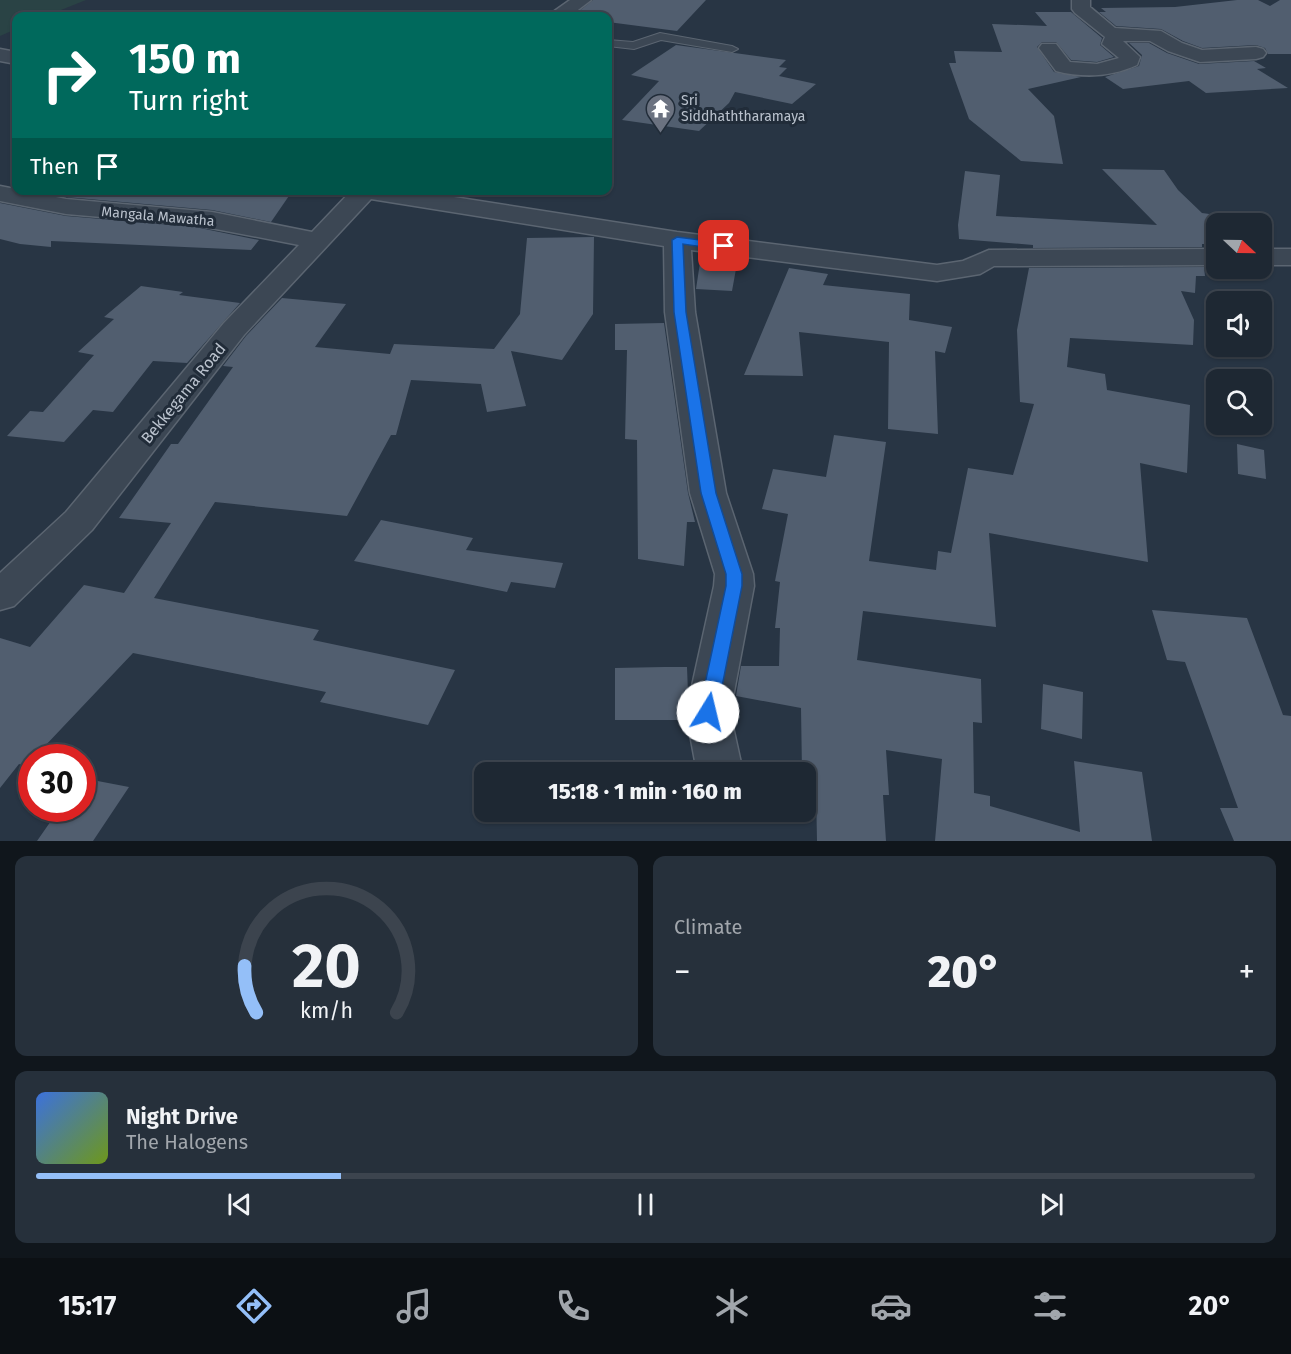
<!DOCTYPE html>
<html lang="en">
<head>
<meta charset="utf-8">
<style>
  :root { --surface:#1e2833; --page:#26303b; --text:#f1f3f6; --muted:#a1a6ac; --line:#3c444e; --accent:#94bff8 }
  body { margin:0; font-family:"Fira Sans",sans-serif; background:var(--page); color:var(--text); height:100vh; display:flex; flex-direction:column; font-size:22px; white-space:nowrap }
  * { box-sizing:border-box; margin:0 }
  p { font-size:20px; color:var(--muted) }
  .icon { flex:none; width:33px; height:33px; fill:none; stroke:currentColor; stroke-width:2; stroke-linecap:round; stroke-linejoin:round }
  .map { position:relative; height:841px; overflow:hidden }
  .sheet { display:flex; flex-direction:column; gap:15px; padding:15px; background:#10161c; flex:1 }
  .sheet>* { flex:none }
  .top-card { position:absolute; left:12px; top:12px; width:600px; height:183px; border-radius:12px; box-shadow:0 2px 4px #0004,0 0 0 2px var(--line); background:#00695c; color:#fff; overflow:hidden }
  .needle { width:39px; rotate:112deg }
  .fabs { position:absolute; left:1206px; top:213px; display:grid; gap:12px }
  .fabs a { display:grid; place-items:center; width:66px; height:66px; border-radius:12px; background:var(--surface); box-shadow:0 2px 4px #0004,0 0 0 2px var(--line); font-size:30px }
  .speed { position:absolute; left:18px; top:744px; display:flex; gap:12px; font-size:30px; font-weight:700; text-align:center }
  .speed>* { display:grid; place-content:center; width:78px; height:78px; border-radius:50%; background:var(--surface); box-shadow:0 2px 4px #0004,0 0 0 2px var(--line); line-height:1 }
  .speed .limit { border:9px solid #d22; background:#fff; color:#111 }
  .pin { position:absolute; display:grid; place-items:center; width:51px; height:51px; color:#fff; margin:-26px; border-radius:12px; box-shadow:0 3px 9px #0006 }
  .me { position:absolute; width:66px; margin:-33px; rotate:9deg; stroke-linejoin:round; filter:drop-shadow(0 0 4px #0008) }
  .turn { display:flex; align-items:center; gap:21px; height:126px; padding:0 18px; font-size:27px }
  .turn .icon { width:78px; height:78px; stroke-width:2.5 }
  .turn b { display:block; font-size:42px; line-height:51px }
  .then { display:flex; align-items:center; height:57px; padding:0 18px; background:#0003; gap:12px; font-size:22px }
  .big { font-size:45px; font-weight:800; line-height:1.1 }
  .sheet .tile { flex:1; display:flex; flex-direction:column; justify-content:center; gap:9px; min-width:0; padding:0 21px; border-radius:12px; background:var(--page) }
  .sheet .dial { align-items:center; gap:0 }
  .dial svg { height:156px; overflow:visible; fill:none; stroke:var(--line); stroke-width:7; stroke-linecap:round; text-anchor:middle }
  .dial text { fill:var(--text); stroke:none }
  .song { display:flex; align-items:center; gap:18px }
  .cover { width:72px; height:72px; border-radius:9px; background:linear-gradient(135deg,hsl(220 70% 55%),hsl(80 70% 35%)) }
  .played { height:6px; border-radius:3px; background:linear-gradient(90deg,var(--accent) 25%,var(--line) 25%) }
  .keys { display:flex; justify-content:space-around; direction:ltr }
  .heat { display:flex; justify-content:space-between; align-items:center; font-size:33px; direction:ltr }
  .sheet .tiles { flex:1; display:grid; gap:15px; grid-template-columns:1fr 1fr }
  .tile:last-child { grid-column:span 2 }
  .trip { position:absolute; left:474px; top:762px; width:342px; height:60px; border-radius:12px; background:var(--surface); box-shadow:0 2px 4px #0004,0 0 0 2px var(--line); font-weight:800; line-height:60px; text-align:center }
  .tab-bar { display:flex; height:96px; justify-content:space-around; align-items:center; background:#0c1014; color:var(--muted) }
  .tab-bar .icon { width:42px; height:42px }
  .tab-bar .current { color:var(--accent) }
  .tab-bar b { font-size:27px; color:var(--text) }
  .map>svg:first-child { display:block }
  .green { fill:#2a4345 }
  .building { fill:#515e6f }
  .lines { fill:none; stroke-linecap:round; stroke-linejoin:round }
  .service-casing { stroke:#5b6571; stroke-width:2 }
  .minor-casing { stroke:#5b6571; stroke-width:3 }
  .service { fill:#3c4754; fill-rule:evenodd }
  .minor { fill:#3c4754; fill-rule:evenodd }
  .route { fill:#1a73e8; stroke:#114b97; stroke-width:1.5 }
  .labels { text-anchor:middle; stroke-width:6; stroke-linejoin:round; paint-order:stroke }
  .far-poi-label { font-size:14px; fill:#bac2cd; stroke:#212c39; text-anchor:start }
  .far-street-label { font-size:14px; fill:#bac2cd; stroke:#212c39 }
  .street-label { font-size:16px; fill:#bac2cd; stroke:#212c39 }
</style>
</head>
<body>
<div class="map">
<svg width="1291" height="841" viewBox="0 0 1291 841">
  <rect width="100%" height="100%" fill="#283544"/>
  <!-- green -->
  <path class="green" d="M0,0H86L46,16H16V29L0,36Z"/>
  <!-- building -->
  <path class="building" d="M593,0H706L677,31L608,22V16H573Z
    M1237,0H1258L1270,6L1280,0H1291V54H1268L1265,48L1256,45L1202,48L1183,41L1161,29L1116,26L1099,12H1106L1101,8L1175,7Z
    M1035,12H1071L1102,38L1100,45L1114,57L1097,62L1071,60L1056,42H1042L1037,47L1054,72L1081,77L1028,89L1054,116L1063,164L1021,161L969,119L949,63H956L954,51L1002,52L992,24L1047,26Z
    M1129,43H1149L1167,53L1199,64L1254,61L1266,68L1257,69L1288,88L1206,93L1189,81L1123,89L1105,77L1139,66L1142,55Z
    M676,45L786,60L779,67L787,68L779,76L816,84L792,104L735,92L729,103L699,131L622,120L659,81L631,75Z
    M1102,169L1164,170L1178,190L1202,213L1217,215L1216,244H1202V247L1033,248V245L959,239L958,225L965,171L1000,175L996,216L1157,225Z
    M34,190H293L271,222L212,210L66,197Z
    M0,203L66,216L195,227L259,240L251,250L51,241V247L20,244L0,239Z
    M594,237L593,314L562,360L511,351L526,406L487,412L481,384L411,380L396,435H391L347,516L215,502L154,598L319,630L313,640L455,670L428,725L320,702L326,692L133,653L26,766L19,764L0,788V638L30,647L84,585L124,593L171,523L119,518L171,444H178L233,367L223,366L246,336L282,298L346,304L315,347L390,354L394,344L494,349L520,314L527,238Z
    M701,256L738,258L732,291L696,289Z
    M1204,267L1205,276H1196L1195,293L1181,291L1194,320L1193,345L1070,338L1067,367L1105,374L1107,390L1190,405L1187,473L1140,463L1148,562L989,533L996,627L863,611L857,660L981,679L982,723L973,722L974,793L990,796V806L1080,832L1074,761L1142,772L1152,841H935L942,759L886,750L889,795H883L886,841H817L816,789L806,788V772H802L801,708L736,696L741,666H779L780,628H775L780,582L775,581L788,514L762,509L773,469L826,477L834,435L886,442L869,561L936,570L938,551L951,553L968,468L1013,475L1034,404L1020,402L1017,330L1029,268Z
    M789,268L828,274L823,285L910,294L909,320L952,327L945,353L935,351L938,434L888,429L889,342L799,332L803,376L744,375Z
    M141,286L183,292L179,295L240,303L187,363L153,361L113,412L93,410L64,442L7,436L30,411L43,412L94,355L78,352L114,319L104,317Z
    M664,323L688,493L695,522H687L684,566L638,559L637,440L625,439L627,350H615V324Z
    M1237,444L1264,450L1266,479L1238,474Z
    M381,520L473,538L466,550L563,563L555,588L511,582L507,592L354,561Z
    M1152,610L1247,618L1283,715L1291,716V841H1234L1220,808H1238L1185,662L1167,660Z
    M664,667H687L688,693L684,713L685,720H615V668Z
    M1043,684L1083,692L1082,739L1041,729Z
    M82,778L129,787L93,841H37L60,808H82Z"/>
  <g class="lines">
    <defs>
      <path id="service" d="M660,33L732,46L738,49L732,52L661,40L634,49L608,46V40L633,42Z"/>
      <path id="minor" d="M570,0H591L570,16H550L553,12Z
        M1072,0H1090V7L1115,28L1161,31L1182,43L1202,50L1256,47L1263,49L1266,53L1263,57L1256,59L1200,62L1168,51L1150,41H1123L1140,57L1137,65C1111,77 1083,78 1056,71L1039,48L1042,44H1056L1070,62L1097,64L1119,58L1102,44L1105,37L1075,13L1072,9Z
        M0,49L16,52V64L0,61Z
        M0,186L66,199L212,212L312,232L352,190H409L677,232L937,265L963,261L989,250L1216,249V265L994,266L980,274L937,281L691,250L695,312L726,493L753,574L754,586L730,713L743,772H697L686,713L714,586L715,574L690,493L665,312L664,246L371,199L244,335L92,530L14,606L0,610V573L66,512L224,323L299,245L195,225L66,214L0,201Z
        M1262,249H1291V265H1262Z"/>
    </defs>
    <!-- service casing -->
    <use href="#service" class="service-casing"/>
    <!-- minor casing -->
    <use href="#minor" class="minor-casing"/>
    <!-- service -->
    <use href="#service" class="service"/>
    <!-- minor -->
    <use href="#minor" class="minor"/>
  </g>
  <!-- route -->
  <path class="route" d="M677,237L724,243L730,246L724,250L683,244L686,312L716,493L742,574V586L717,712L714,718L708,720L701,718L699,712L726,586V574L701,493L674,312L672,240Z"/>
  <!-- icons -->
  <defs>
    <symbol id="temple-pin" viewBox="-11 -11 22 30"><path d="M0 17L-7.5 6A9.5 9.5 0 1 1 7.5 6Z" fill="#6b7280" stroke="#212c39"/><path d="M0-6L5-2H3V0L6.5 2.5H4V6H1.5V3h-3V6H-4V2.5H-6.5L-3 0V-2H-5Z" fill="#fff"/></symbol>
  </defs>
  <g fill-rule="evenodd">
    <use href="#temple-pin" x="644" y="92" width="33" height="45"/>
  </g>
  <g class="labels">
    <!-- far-poi labels -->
    <g class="far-poi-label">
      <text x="681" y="105">Sri<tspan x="681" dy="16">Siddhaththaramaya</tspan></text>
    </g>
    <!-- far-street labels -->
    <g class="far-street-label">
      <text transform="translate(158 216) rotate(5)" y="5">Mangala Mawatha</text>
    </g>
    <!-- street labels -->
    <g class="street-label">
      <text transform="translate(183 393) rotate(-51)" y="6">Bekkegama Road</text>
    </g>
  </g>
</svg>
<div class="fabs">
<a><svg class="needle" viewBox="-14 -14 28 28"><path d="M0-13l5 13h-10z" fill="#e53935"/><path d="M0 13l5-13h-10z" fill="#a1a6ac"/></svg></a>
<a><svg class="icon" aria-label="sound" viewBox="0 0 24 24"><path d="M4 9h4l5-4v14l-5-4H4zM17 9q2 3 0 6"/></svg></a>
<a><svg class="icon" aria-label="search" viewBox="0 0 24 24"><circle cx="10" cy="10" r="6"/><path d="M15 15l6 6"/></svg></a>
</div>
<div class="speed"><div class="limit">30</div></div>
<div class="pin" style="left:724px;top:246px;background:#d93025"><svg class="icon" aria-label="arrive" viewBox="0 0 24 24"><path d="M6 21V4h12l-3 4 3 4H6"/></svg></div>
<svg class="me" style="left:708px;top:712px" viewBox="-20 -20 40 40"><circle r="19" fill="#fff"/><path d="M0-13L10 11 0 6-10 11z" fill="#1a73e8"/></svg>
<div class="trip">15:18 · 1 min · 160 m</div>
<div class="top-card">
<div class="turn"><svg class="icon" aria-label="right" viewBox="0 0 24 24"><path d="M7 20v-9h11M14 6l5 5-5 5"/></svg><div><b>150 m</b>Turn right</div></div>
<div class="then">Then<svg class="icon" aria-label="arrive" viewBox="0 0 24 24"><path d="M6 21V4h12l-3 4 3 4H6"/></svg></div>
</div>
</div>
<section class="sheet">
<div class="tiles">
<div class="tile dial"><svg viewBox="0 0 100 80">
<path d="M14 69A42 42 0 1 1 86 69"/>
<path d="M14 69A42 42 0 0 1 8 45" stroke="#94bff8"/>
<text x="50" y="56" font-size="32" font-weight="700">20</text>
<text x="50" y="72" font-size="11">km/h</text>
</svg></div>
<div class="tile"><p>Climate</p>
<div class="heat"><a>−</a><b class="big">20°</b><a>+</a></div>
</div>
<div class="tile">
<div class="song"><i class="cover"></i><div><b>Night Drive</b><p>The Halogens</p></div></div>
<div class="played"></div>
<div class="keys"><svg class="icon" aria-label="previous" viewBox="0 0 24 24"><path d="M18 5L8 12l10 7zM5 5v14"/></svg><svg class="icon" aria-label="pause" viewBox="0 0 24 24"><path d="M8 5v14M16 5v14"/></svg><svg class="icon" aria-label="next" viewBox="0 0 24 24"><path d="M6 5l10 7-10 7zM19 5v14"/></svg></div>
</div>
</div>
</section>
<nav class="tab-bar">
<b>15:17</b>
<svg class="icon current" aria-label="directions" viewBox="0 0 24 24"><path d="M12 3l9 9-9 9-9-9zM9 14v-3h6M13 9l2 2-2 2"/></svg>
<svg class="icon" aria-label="music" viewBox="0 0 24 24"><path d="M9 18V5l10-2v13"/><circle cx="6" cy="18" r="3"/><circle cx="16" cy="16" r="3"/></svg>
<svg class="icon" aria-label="phone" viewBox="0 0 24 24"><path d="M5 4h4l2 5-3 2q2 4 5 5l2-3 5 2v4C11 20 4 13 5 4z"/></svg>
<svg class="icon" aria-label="climate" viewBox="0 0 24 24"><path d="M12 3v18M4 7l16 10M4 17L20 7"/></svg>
<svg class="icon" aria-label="car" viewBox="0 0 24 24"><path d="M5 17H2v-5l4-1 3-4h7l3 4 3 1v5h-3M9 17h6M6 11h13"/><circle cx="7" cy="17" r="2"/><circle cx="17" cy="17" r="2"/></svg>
<svg class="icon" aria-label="filters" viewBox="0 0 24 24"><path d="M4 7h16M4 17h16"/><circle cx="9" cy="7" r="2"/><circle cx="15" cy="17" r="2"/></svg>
<b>20°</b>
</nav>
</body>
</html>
